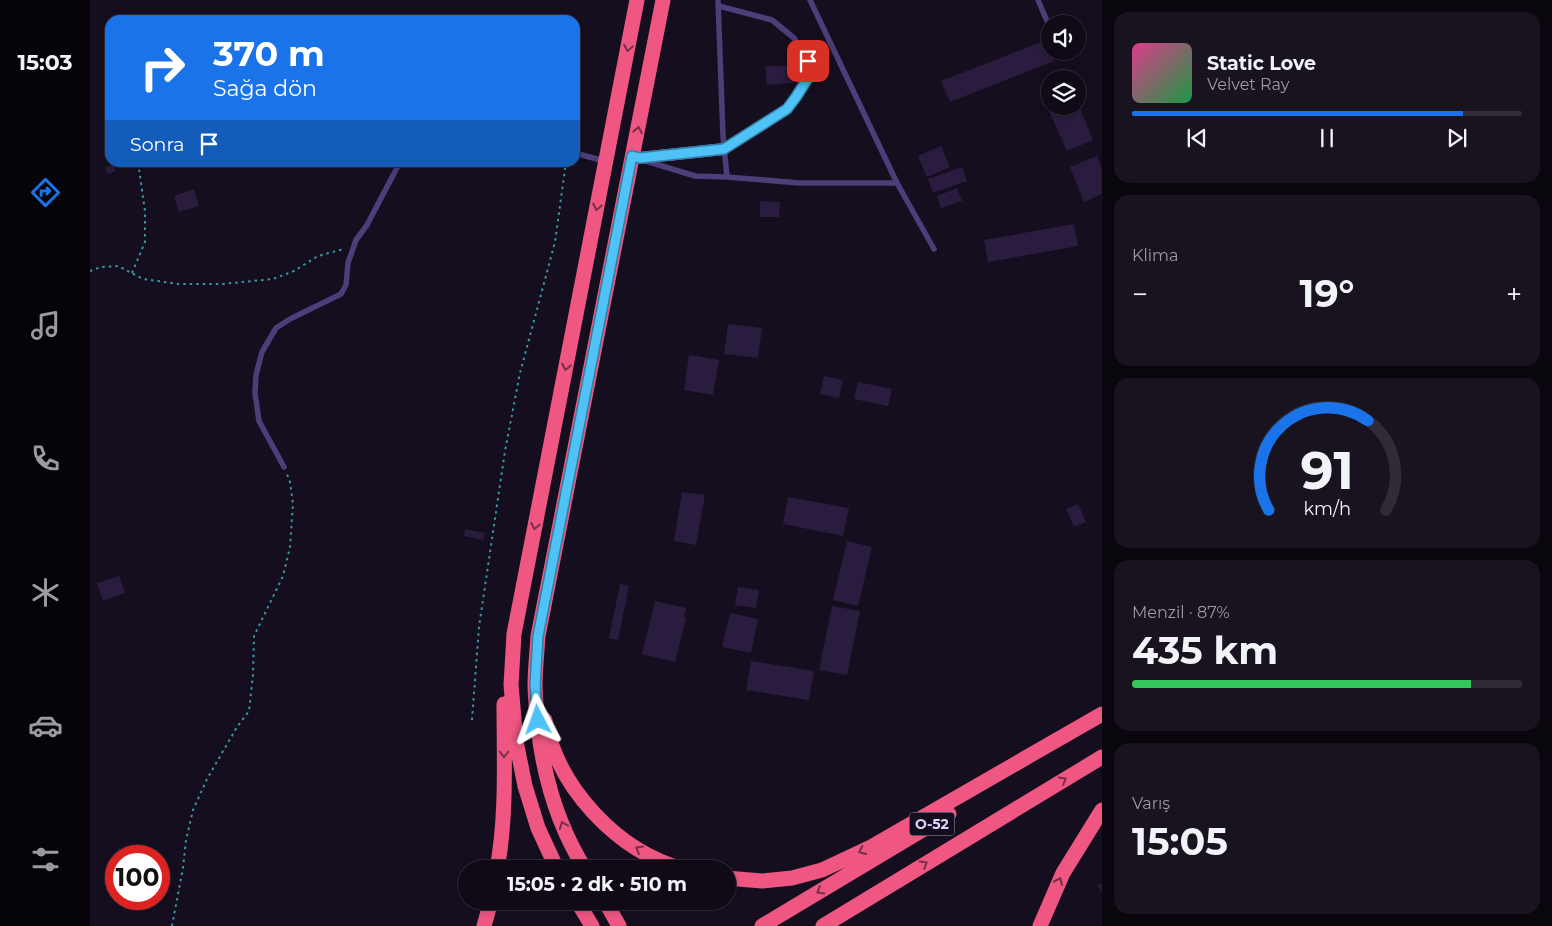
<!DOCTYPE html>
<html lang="tr">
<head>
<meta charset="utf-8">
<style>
  :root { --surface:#100a17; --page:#191320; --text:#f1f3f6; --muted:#9c9aa1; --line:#302b36; --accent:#1a73e8 }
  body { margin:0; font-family:Montserrat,sans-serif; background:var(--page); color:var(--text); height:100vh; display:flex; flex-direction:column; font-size:19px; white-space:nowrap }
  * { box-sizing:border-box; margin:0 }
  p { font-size:16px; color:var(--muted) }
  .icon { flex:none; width:28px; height:28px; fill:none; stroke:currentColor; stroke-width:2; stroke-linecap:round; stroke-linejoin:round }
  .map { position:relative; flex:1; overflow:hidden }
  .side { display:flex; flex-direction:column; gap:12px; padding:12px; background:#09060d; width:450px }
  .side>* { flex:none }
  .banner { position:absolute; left:15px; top:15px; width:475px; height:152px; border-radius:15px; box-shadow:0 2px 8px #0003,0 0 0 1px var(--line); background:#1a73e8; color:#fff; overflow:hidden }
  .buttons { position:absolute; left:951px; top:15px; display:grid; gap:10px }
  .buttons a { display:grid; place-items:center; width:45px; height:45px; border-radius:50%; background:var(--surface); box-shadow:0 2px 8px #0003,0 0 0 1px var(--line); font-size:25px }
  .speed { position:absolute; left:15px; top:845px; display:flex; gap:10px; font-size:25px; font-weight:700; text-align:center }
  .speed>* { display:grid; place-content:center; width:65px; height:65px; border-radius:50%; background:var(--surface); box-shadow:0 2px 8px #0003,0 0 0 1px var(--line); line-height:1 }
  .speed .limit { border:8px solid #d22; background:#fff; color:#111 }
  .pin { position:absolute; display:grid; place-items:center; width:42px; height:42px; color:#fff; margin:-21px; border-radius:10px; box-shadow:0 2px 8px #0006 }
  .me { position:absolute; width:55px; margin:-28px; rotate:356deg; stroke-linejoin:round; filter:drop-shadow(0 0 4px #0008) }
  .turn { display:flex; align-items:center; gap:18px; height:105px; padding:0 25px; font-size:22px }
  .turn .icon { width:65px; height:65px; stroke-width:2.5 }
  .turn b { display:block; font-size:35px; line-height:42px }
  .then { display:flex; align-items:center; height:48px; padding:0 25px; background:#0003; gap:10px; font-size:19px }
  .big { font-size:38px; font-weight:700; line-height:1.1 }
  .side .widget { flex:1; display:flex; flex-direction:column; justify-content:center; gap:8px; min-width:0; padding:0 18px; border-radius:15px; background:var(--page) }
  .side .dial { align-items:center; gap:0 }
  .dial svg { height:130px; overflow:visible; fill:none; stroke:var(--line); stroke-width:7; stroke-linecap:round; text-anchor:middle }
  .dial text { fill:var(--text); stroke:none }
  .song { display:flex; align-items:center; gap:15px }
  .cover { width:60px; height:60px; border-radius:8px; background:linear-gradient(135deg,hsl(330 70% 55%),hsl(140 70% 35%)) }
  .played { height:5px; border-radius:2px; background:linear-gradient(90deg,var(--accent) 85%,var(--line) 85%) }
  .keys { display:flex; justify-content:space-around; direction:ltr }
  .heat { display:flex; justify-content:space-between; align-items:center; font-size:28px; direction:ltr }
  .charge { height:8px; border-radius:4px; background:linear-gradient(90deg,#34c759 87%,var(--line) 0) }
  .trip { position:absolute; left:368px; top:860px; width:278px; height:50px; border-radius:25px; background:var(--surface); box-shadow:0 2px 8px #0003,0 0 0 1px var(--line); font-weight:700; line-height:50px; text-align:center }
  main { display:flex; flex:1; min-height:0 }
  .tab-bar { display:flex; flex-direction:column; width:90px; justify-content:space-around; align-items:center; background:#060409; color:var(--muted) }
  .tab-bar .icon { width:35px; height:35px }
  .tab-bar .selected { color:var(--accent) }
  .tab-bar b { font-size:22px; color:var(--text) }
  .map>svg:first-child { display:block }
  .building { fill:#2a1c3e }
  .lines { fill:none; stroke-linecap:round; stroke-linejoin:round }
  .path { stroke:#3997a6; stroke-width:2; stroke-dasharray:2.5 4; stroke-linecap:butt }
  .lane { stroke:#4c3e79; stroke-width:5.5 }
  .secondary { stroke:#8e71f2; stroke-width:12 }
  .highway { stroke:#ef5782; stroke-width:15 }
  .oneway { stroke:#772f4c }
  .route-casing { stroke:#337fa1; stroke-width:12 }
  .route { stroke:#4fc3f7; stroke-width:9 }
  .labels { text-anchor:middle; stroke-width:5; stroke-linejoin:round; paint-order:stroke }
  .shield { fill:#150e1f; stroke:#a296b9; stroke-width:1 }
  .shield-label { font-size:14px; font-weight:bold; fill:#ded1fb }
</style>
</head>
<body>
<main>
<nav class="tab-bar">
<b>15:03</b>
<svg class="icon selected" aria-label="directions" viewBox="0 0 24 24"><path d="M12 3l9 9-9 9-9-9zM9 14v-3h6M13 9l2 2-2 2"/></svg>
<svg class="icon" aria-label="music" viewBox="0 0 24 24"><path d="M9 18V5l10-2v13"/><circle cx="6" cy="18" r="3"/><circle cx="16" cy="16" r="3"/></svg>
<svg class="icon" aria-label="phone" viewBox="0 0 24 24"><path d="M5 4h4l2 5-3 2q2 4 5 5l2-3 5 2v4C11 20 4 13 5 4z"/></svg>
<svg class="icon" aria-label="climate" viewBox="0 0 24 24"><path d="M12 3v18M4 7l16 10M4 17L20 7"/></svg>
<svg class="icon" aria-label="car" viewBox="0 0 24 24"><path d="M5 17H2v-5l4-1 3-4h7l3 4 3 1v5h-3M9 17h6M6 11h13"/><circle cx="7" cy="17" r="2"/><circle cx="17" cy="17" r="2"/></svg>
<svg class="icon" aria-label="filters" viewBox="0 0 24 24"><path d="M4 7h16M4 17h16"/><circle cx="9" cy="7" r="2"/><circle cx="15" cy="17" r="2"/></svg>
</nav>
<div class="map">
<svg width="1012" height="926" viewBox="0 0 1012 926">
  <rect width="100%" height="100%" fill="#150e1f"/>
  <!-- building -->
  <path class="building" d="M956,40L964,61L860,102L851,81Z
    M675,66H712L711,82L677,85Z
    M960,95V106H989L1003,140L977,151L953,98Z
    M851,146L860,167L837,177L828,156Z
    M1007,156L1012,169V194L994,202L980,167Z
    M23,164L26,171L18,174L15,168Z
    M872,167L877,181L843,193L838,179Z
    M867,188L872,201L851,208L847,196Z
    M104,189L109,206L89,212L84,196Z
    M670,201L690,202L689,217H670Z
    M984,224L988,246L898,262L894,240Z
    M638,324L672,328L668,358L634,354Z
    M599,355L629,360L623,395L594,390Z
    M734,376L753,380L749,398L730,394Z
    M768,382L802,389L798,406L764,399Z
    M592,492L615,495L606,545L584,541Z
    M698,497L759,508L753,536L693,524Z
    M988,504L996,522L984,527L976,509Z
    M375,529L395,533L393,540L374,536Z
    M757,541L782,547L768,606L743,600Z
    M29,576L35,593L13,601L7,583Z
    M530,584L539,586L528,640L519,638Z
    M648,587L669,590L666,608L645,605Z
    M565,601L596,608L594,617L596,618L585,662L552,654Z
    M742,606L770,611L757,675L729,670Z
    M640,613L668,619L661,653L632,647Z
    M661,661L724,671L719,700L656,690Z
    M1012,883V893L1008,885Z"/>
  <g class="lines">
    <!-- path -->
    <path class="path" d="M0,271L11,267L28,266L53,279L89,284H131L183,279L204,271L228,256L254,249
      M42,273L55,242V211L48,162
      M382,720L389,627L415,451L430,373L465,242L476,162
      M82,926L93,868L96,840L103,810L117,779L147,727L159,711L163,675L164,636L193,576L200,547L203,504L200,482L197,474"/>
    <!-- lane -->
    <path class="lane" d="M628,0L633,136L637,177
      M720,0L807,183L844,249
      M948,0L960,28
      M629,6L682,20L704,38L718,61V79L707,97L697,109L634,149
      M485,45L487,51L485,71
      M485,153L514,161
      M556,161L605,176L637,177L710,183H807
      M194,467L169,421L165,393L166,375L172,352L186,328L200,319L251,294L256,285L258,263L266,240L277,225L310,162"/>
    <!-- secondary -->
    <path class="secondary" d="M549,158L634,149"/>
    <!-- highway -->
    <path class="highway" d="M455,720C468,788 527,851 593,869
      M407,869C417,815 414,759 414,704
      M467,869L448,828L435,786L426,741L421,685L424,634L547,0
      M495,869C461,815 447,749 445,686C445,670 447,653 448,636L573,0
      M636,878L672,881L702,878L732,870L781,847L1012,714
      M487,901L502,926
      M515,901L529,926
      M394,926L401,901
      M672,926L859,814
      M733,926L1012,757
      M950,926L973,873L1012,810"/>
  </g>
  <!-- one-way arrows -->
  <defs><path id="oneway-chevron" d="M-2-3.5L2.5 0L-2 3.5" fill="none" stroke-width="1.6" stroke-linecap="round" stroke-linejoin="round" transform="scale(1.25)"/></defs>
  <g class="oneway">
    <use href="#oneway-chevron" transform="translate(538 48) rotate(101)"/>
    <use href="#oneway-chevron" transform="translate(548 130) rotate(-79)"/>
    <use href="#oneway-chevron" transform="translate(507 207) rotate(101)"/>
    <use href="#oneway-chevron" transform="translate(476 367) rotate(101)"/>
    <use href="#oneway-chevron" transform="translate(445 526) rotate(101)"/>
    <use href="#oneway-chevron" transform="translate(414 754) rotate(90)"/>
    <use href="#oneway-chevron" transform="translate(973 780) rotate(-31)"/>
    <use href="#oneway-chevron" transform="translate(473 825) rotate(-112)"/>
    <use href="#oneway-chevron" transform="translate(549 849) rotate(-150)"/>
    <use href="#oneway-chevron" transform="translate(772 851) rotate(155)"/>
    <use href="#oneway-chevron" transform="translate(834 864) rotate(-31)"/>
    <use href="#oneway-chevron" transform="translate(969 881) rotate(-66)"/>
    <use href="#oneway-chevron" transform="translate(730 891) rotate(149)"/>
  </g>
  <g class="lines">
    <defs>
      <path id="route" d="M448,720L445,685L448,636L542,156L550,158L634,149L697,109L706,97L718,78V61"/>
    </defs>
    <!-- route casing -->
    <use href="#route" class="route-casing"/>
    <!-- route -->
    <use href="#route" class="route"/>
  </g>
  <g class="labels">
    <!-- shield labels -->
    <rect class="shield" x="819.5" y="812.5" width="45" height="23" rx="4"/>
    <g class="shield-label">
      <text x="842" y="829">O-52</text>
    </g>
  </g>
</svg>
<div class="buttons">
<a><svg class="icon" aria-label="sound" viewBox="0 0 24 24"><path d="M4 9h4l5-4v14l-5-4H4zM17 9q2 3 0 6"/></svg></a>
<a><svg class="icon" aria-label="layers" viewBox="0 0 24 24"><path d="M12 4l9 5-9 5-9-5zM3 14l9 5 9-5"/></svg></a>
</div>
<div class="speed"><div class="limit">100</div></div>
<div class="pin" style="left:718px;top:61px;background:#d93025"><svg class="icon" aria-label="arrive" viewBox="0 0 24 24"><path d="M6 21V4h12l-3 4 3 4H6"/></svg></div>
<svg class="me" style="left:448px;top:720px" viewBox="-20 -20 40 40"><path d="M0-17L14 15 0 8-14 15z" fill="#4fc3f7" stroke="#fff" stroke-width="4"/></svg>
<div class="trip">15:05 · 2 dk · 510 m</div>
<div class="banner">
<div class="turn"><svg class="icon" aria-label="right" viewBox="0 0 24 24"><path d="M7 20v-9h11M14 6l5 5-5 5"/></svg><div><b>370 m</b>Sağa dön</div></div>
<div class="then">Sonra<svg class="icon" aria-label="arrive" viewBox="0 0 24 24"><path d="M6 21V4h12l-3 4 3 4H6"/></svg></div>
</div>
</div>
<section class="side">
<div class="widget">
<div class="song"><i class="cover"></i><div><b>Static Love</b><p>Velvet Ray</p></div></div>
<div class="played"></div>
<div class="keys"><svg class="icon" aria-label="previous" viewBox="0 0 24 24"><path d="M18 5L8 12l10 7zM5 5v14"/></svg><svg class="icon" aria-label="pause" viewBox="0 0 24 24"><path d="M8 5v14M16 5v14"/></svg><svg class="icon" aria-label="next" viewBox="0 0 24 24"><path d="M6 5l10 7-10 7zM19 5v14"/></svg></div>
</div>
<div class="widget"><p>Klima</p>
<div class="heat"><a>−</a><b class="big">19°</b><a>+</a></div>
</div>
<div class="widget dial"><svg viewBox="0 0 100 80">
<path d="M14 69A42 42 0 1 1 86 69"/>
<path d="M14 69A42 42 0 0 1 75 14" stroke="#1a73e8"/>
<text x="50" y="56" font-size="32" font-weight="700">91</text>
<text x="50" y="72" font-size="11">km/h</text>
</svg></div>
<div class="widget"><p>Menzil · 87%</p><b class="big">435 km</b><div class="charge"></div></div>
<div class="widget"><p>Varış</p><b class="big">15:05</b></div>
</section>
</main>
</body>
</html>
